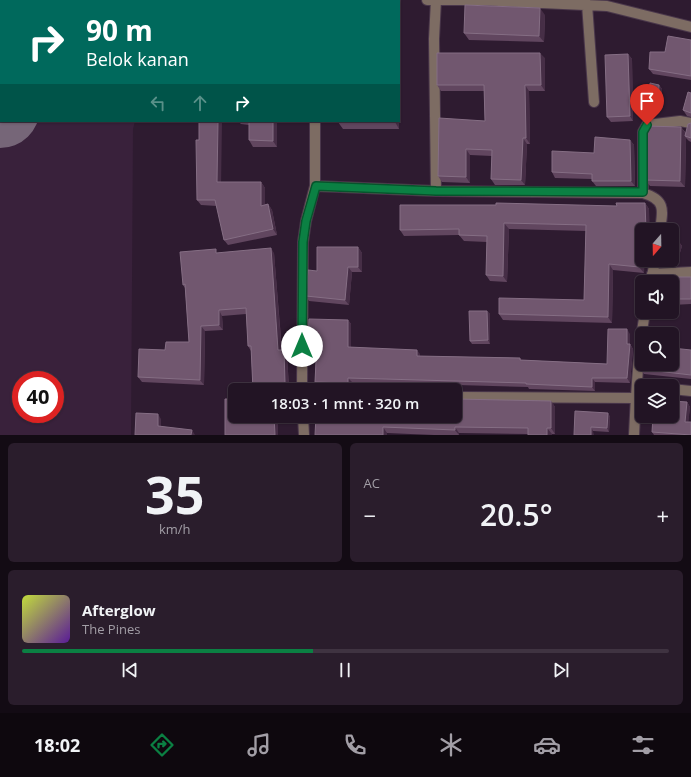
<!DOCTYPE html>
<html lang="id">
<head>
<meta charset="utf-8">
<style>
  :root { --surface:#221424; --page:#2a1d2c; --text:#f1f3f6; --muted:#a29ea6; --line:#3f3341; --accent:#0b8043 }
  body { margin:0; font-family:"Open Sans",sans-serif; background:var(--page); color:var(--text); height:100vh; display:flex; flex-direction:column; font-size:15px; white-space:nowrap }
  * { box-sizing:border-box; margin:0 }
  p { font-size:13px; color:var(--muted) }
  .icon { flex:none; width:22px; height:22px; fill:none; stroke:currentColor; stroke-width:2; stroke-linecap:round; stroke-linejoin:round }
  .map { position:relative; height:435px; overflow:hidden }
  .details { display:flex; flex-direction:column; gap:8px; padding:8px; background:#130b14; flex:1 }
  .details>* { flex:none }
  .hud { position:absolute; left:0px; top:0px; width:400px; height:122px; box-shadow:0 1px 3px #0004,0 0 0 1px var(--line); background:#00695c; color:#fff; overflow:hidden }
  .needle { width:26px; rotate:200deg }
  .tools { position:absolute; left:635px; top:223px; display:grid; gap:8px }
  .tools a { display:grid; place-items:center; width:44px; height:44px; border-radius:6px; background:var(--surface); box-shadow:0 1px 3px #0004,0 0 0 1px var(--line); font-size:20px }
  .speed { position:absolute; left:12px; top:371px; display:flex; gap:8px; font-size:20px; font-weight:700; text-align:center }
  .speed>* { display:grid; place-content:center; width:52px; height:52px; border-radius:50%; background:var(--surface); box-shadow:0 1px 3px #0004,0 0 0 1px var(--line); line-height:1 }
  .speed .limit { border:6px solid #d22; background:#fff; color:#111 }
  .pin { position:absolute; display:grid; place-items:center; width:34px; height:34px; color:#fff; margin:-41px -17px; border-radius:50% 50% 50% 0; rotate:-45deg; box-shadow:0 0 4px #0007 }
  .pin .icon { rotate:45deg }
  .me { position:absolute; width:44px; margin:-22px; rotate:0deg; stroke-linejoin:round; filter:drop-shadow(0 0 3px #0008) }
  .turn { display:flex; align-items:center; gap:14px; height:84px; padding:0 20px; font-size:18px }
  .turn .icon { width:52px; height:52px; stroke-width:2.5 }
  .turn b { display:block; font-size:28px; line-height:34px }
  .lanes { display:flex; align-items:center; height:38px; padding:0 20px; background:#0003; justify-content:center; gap:20px; direction:ltr }
  .lanes .off { opacity:.35 }
  .big { font-size:30px; font-weight:600; line-height:1.1 }
  .details .widget { flex:1; display:flex; flex-direction:column; justify-content:center; gap:6px; min-width:0; padding:0 14px; border-radius:6px; background:var(--page) }
  .details .dial { align-items:center; gap:0 }
  .dial b { font-size:52px; line-height:1 }
  .song { display:flex; align-items:center; gap:12px }
  .cover { width:48px; height:48px; border-radius:6px; background:linear-gradient(135deg,hsl(70 70% 55%),hsl(270 70% 35%)) }
  .played { height:4px; border-radius:2px; background:linear-gradient(90deg,var(--accent) 45%,var(--line) 45%) }
  .keys { display:flex; justify-content:space-around; direction:ltr }
  .heat { display:flex; justify-content:space-between; align-items:center; font-size:22px; direction:ltr }
  .details .tiles { flex:1; display:grid; gap:8px; grid-template-columns:1fr 1fr }
  .widget:last-child { grid-column:span 2 }
  .trip { position:absolute; left:228px; top:383px; width:234px; height:40px; border-radius:6px; background:var(--surface); box-shadow:0 1px 3px #0004,0 0 0 1px var(--line); font-weight:600; line-height:40px; text-align:center }
  .tabs { display:flex; height:64px; justify-content:space-around; align-items:center; background:#0e080e; color:var(--muted) }
  .tabs .icon { width:28px; height:28px }
  .tabs .on { color:var(--accent) }
  .tabs b { font-size:18px; color:var(--text) }
  .map>svg:first-child { display:block }
  .built { fill:#39213b; fill-rule:evenodd }
  .lines { fill:none; stroke-linecap:round; stroke-linejoin:round }
  .runway { stroke:#766678; stroke-width:80 }
  .minor-casing { stroke:#4a374b; stroke-width:12 }
  .minor { stroke:#7d6c63; stroke-width:10 }
  .wall { fill:#61465f }
  .shaded-wall { fill:#462e46 }
  .building { fill:#71576f; stroke:#856e84 }
  .route-casing { stroke:#07532c; stroke-width:10 }
  .route { stroke:#0b8043; stroke-width:7 }
</style>
</head>
<body>
<div class="map">
<svg width="691" height="435" viewBox="0 0 691 435">
  <rect width="100%" height="100%" fill="#2e1b30"/>
  <!-- built -->
  <path class="built" d="M0,0H163L1,1V121H135L133,129L131,435H0ZM21,380H55V414H21Z"/>
  <g class="lines">
    <!-- runway -->
    <path class="runway" d="M0,108L1,35"/>
    <defs>
      <path id="minor" d="M427,0H478L607,6L691,27
        M315,1V0
        M587,4L594,102
        M315,186L436,191L643,193C666,200 663,210 660,230
        M436,191L434,39L436,0
        M643,193V132L647,125L680,121L691,123
        M652,274L691,272
        M651,282L655,260
        M672,389L691,391
        M302,390L303,242L306,221L315,186V121
        M455,397L635,398
        M303,416L304,435
        M634,435C636,394 638,353 645,312"/>
    </defs>
    <!-- minor casing -->
    <use href="#minor" class="minor-casing"/>
    <!-- minor -->
    <use href="#minor" class="minor"/>
  </g>
  <!-- wall -->
  <path class="wall" d="M545,15L544,42L469,40L464,33Z
    M399,23V129H343L338,122L399,121Z
    M691,40V80L653,74L649,69L665,52Z
    M628,54L632,59L633,121L611,122L607,117Z
    M545,58V91H529L530,144H527L525,185H495L491,179L492,156L470,155V183L442,182L438,176L485,121L484,91H441L437,85Z
    M659,85L662,89L661,109H651L649,105Z
    M691,93V117L687,116L683,110Z
    M238,121H277V147H253L249,140V125L241,124Z
    M691,123V142L689,141L686,138L685,187L650,186L645,180L681,127L686,133Z
    M630,140L634,145L635,186H596L592,181V179L555,178L552,172L594,153Z
    M221,182H261L265,188V205L268,204L272,210L277,235L228,245L224,240L217,206L201,205L197,200Z
    M645,203L649,209L642,230L644,273L613,270L612,323L503,320L499,314L584,300L586,231L509,229L507,282L490,281L486,275L487,242L464,241L459,235L404,236L400,230Z
    M679,242L682,246L676,266L668,267L662,265L659,261Z
    M358,247L362,253V272H352L349,305L309,301L306,296L317,271Z
    M219,253H274L282,350L287,355L289,388H277V390H253L251,351L248,346L246,314L222,316L223,330L205,331L204,385L142,382L138,377L165,350L189,342L185,288L183,285Z
    M691,277V304L672,305V282Z
    M487,311L490,314V344H472L470,341Z
    M348,320L351,324V347L420,354V356L520,358L521,360L607,364L630,334V344L633,349L630,383L595,382V391L529,389L528,387L352,382L351,388L318,386L315,382L316,345H311L308,340Z
    M691,350V379L644,374L640,369Z
    M551,401L555,407V434H552V435H528V434L459,433V435H434L387,433L316,416H455Z
    M687,402L690,407L688,422L691,435H654L652,432Z
    M608,413L610,417L609,432L593,431L574,435Z"/>
  <!-- shaded-wall -->
  <path class="shaded-wall" d="M540,8L545,15L544,42L539,36Z
    M399,23V129L395,122V121H399Z
    M540,53L545,58V91L541,85Z
    M628,54L632,59L633,121L630,116Z
    M525,85L529,91L530,144L526,138Z
    M659,85L662,89L661,109L658,106Z
    M218,121H222L221,188L217,182Z
    M273,121H277V147L273,141Z
    M681,127L686,134L685,136L686,138L685,187L680,181Z
    M523,138L527,144L525,185L521,180Z
    M630,140L634,145L635,186L631,181Z
    M466,149L470,155V183L466,177Z
    M261,182L265,188V211L261,206Z
    M645,203L649,209L650,230H646Z
    M268,204L272,210L277,235L273,229Z
    M504,223L509,229L507,282L503,276Z
    M642,237V260H645L644,273L639,267Z
    M679,242L682,246L676,266L673,263Z
    M358,247L362,253V272L358,267Z
    M271,248L274,253L282,355L278,350Z
    M609,264L613,270L612,323L608,317Z
    M348,267L352,272L349,305L345,300Z
    M219,310L222,316L223,330L219,325Z
    M487,311L490,314V344L488,340Z
    M348,320L351,324V351L348,347Z
    M201,326L205,331L204,385L200,380Z
    M627,329L630,334V345V344L633,349L630,383L627,378Z
    M284,350L287,355L289,388L285,383Z
    M417,350L420,354V360L417,356Z
    M348,378L352,382L351,388L348,383Z
    M592,378L595,382V391L592,387Z
    M273,383L277,388V390H273Z
    M551,401L555,407V434L551,428Z
    M687,402L690,407L688,426L685,422Z
    M608,413L610,417L609,432L607,428Z
    M158,414L161,419V431L158,426Z
    M274,416H278V435H275Z
    M383,427L387,433V435H383Z
    M455,427L459,433V435L455,430Z
    M591,427L593,431L594,435H591Z
    M547,428L552,434V435H547Z
    M192,430L195,435H191Z"/>
  <!-- building -->
  <path class="building" d="M232,0H277V1H232Z
    M465,5L540,8L539,36L464,33Z
    M668,36L691,40V76L649,69L650,52H665Z
    M437,53H540L541,85H525L526,138H523L521,180L491,179L492,150L466,149V177L438,176L439,118L485,121L484,85H437Z
    M628,54L630,116L607,117L605,55Z
    M650,83L659,85L658,106L649,105Z
    M688,92L691,93V113L683,110Z
    M199,121H218L217,182H261V206L268,204L273,229L224,240L215,200H197L196,140H199Z
    M249,121H273V141L249,140Z
    M338,121H395V122H338Z
    M691,123V138L685,136L688,124Z
    M646,126L681,127L680,181L645,180Z
    M595,137L630,140L631,181H592V174L552,172V151L594,153Z
    M496,203L617,206L616,203H645L646,230H642L639,267L609,264L608,317L499,314V298L584,300L586,225L504,223L503,276L486,275L487,236L459,235V229L400,230V205H496Z
    M672,240L679,242L673,263H665L659,261V260H672Z
    M317,247H358V267H348L345,300L306,296L308,270L317,271Z
    M271,248L278,350H284L285,383H273V390H253L251,346H248L246,308L219,310V325L201,326L200,380L138,377L139,349L165,350L166,342H189L185,284L183,285L180,252L216,249V253Z
    M666,277H691V299H672V282H666Z
    M469,311H487L488,340L470,341Z
    M309,319L348,320V347L417,350V356L520,358V360L607,364L608,329H627V344H630L627,378H592V387L526,384V383L348,378V383L315,382L317,341L308,340Z
    M672,348L691,350V375L640,369L642,353V364H672Z
    M225,399H235V416H274L275,435H225Z
    M456,399L551,401V428H547V435H528V428L455,427V430L383,427V435H315L316,416H455V414H456Z
    M672,401L687,402L685,422H691V435L652,432L653,416H672Z
    M575,411L608,413L607,428L591,427V435H574Z
    M136,413L158,414V426L192,430L191,435H135Z"/>
  <g class="lines">
    <defs>
      <path id="route" d="M302,346L303,242L306,221L316,186L436,191L643,192V132L647,125"/>
    </defs>
    <!-- route casing -->
    <use href="#route" class="route-casing"/>
    <!-- route -->
    <use href="#route" class="route"/>
  </g>
</svg>
<div class="tools">
<a><svg class="needle" viewBox="-14 -14 28 28"><path d="M0-13l5 13h-10z" fill="#e53935"/><path d="M0 13l5-13h-10z" fill="#a29ea6"/></svg></a>
<a><svg class="icon" aria-label="sound" viewBox="0 0 24 24"><path d="M4 9h4l5-4v14l-5-4H4zM17 9q2 3 0 6"/></svg></a>
<a><svg class="icon" aria-label="search" viewBox="0 0 24 24"><circle cx="10" cy="10" r="6"/><path d="M15 15l6 6"/></svg></a>
<a><svg class="icon" aria-label="layers" viewBox="0 0 24 24"><path d="M12 4l9 5-9 5-9-5zM3 14l9 5 9-5"/></svg></a>
</div>
<div class="speed"><div class="limit">40</div></div>
<div class="pin" style="left:647px;top:125px;background:#d93025"><svg class="icon" aria-label="arrive" viewBox="0 0 24 24"><path d="M6 21V4h12l-3 4 3 4H6"/></svg></div>
<svg class="me" style="left:302px;top:346px" viewBox="-20 -20 40 40"><circle r="19" fill="#fff"/><path d="M0-13L10 11 0 6-10 11z" fill="#0b8043"/></svg>
<div class="trip">18:03 · 1 mnt · 320 m</div>
<div class="hud">
<div class="turn"><svg class="icon" aria-label="right" viewBox="0 0 24 24"><path d="M7 20v-9h11M14 6l5 5-5 5"/></svg><div><b>90 m</b>Belok kanan</div></div>
<div class="lanes"><svg class="icon off" aria-label="left" viewBox="0 0 24 24"><path d="M17 20v-9H6M10 6l-5 5 5 5"/></svg><svg class="icon off" aria-label="ahead" viewBox="0 0 24 24"><path d="M12 20V5M6 11l6-6 6 6"/></svg><svg class="icon" aria-label="right" viewBox="0 0 24 24"><path d="M7 20v-9h11M14 6l5 5-5 5"/></svg></div>
</div>
</div>
<section class="details">
<div class="tiles">
<div class="widget dial"><b>35</b><p>km/h</p></div>
<div class="widget"><p>AC</p>
<div class="heat"><a>−</a><b class="big">20.5°</b><a>+</a></div>
</div>
<div class="widget">
<div class="song"><i class="cover"></i><div><b>Afterglow</b><p>The Pines</p></div></div>
<div class="played"></div>
<div class="keys"><svg class="icon" aria-label="previous" viewBox="0 0 24 24"><path d="M18 5L8 12l10 7zM5 5v14"/></svg><svg class="icon" aria-label="pause" viewBox="0 0 24 24"><path d="M8 5v14M16 5v14"/></svg><svg class="icon" aria-label="next" viewBox="0 0 24 24"><path d="M6 5l10 7-10 7zM19 5v14"/></svg></div>
</div>
</div>
</section>
<nav class="tabs">
<b>18:02</b>
<svg class="icon on" aria-label="directions" viewBox="0 0 24 24"><path d="M12 3l9 9-9 9-9-9zM9 14v-3h6M13 9l2 2-2 2"/></svg>
<svg class="icon" aria-label="music" viewBox="0 0 24 24"><path d="M9 18V5l10-2v13"/><circle cx="6" cy="18" r="3"/><circle cx="16" cy="16" r="3"/></svg>
<svg class="icon" aria-label="phone" viewBox="0 0 24 24"><path d="M5 4h4l2 5-3 2q2 4 5 5l2-3 5 2v4C11 20 4 13 5 4z"/></svg>
<svg class="icon" aria-label="climate" viewBox="0 0 24 24"><path d="M12 3v18M4 7l16 10M4 17L20 7"/></svg>
<svg class="icon" aria-label="car" viewBox="0 0 24 24"><path d="M5 17H2v-5l4-1 3-4h7l3 4 3 1v5h-3M9 17h6M6 11h13"/><circle cx="7" cy="17" r="2"/><circle cx="17" cy="17" r="2"/></svg>
<svg class="icon" aria-label="filters" viewBox="0 0 24 24"><path d="M4 7h16M4 17h16"/><circle cx="9" cy="7" r="2"/><circle cx="15" cy="17" r="2"/></svg>
</nav>
</body>
</html>
